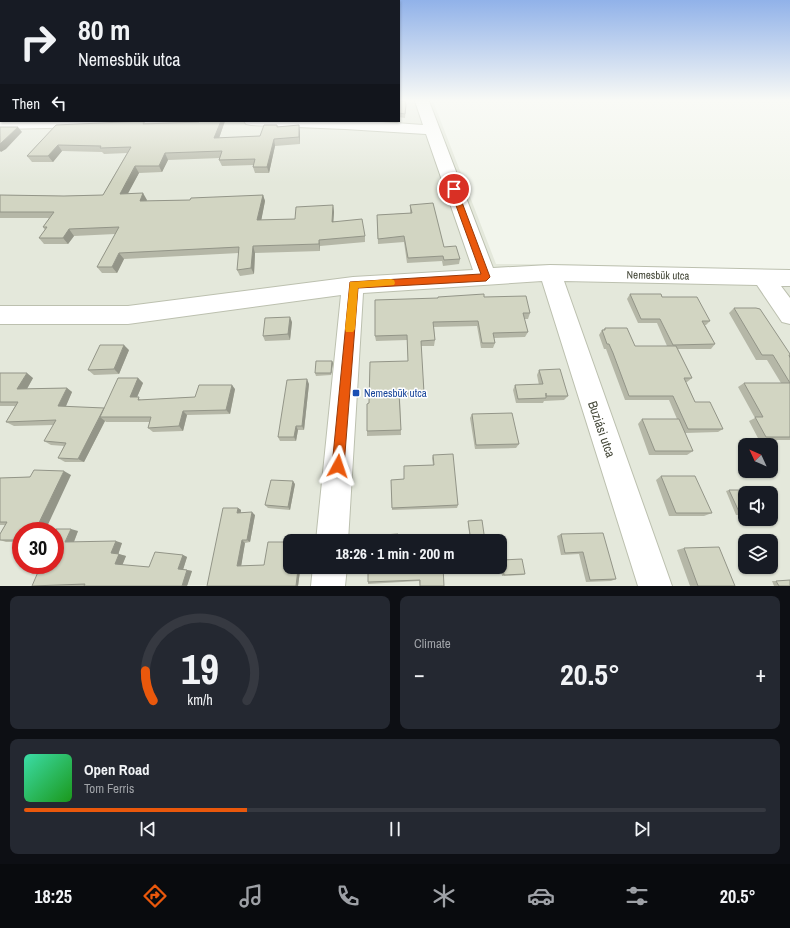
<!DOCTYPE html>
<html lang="en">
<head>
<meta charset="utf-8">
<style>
  :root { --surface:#171b24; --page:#242831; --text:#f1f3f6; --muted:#9ea1a6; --line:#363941; --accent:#ea580c }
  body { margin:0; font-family:"Archivo Narrow",sans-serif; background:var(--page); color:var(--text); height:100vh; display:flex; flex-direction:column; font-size:15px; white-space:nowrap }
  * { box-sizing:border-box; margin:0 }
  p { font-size:13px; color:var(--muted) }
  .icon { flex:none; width:22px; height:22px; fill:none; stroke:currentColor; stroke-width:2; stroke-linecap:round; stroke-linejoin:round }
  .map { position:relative; height:586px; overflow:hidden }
  .side { display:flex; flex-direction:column; gap:10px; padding:10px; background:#0d0f14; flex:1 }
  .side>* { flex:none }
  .hud { position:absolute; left:0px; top:0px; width:400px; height:122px; box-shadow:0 1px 3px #0004; background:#171b24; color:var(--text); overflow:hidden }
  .needle { width:26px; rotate:314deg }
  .fabs { position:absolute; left:738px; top:438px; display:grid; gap:8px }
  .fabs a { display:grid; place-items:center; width:40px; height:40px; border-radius:8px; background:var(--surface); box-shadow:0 1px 3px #0004; font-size:20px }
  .speed { position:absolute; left:12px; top:522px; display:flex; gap:8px; font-size:20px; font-weight:700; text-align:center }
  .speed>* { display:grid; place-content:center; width:52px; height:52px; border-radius:50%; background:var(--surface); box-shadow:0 1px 3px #0004; line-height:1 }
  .speed .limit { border:6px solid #d22; background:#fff; color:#111 }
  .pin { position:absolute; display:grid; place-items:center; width:34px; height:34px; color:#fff; margin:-17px; border:2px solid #fff; border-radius:50%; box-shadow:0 1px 4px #0007 }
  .me { position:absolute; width:44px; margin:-22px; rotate:5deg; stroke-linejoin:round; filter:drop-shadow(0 0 3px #0008) }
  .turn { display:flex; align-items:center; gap:14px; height:84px; padding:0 12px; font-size:18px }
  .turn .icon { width:52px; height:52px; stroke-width:2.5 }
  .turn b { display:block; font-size:28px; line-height:34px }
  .then { display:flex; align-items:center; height:38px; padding:0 12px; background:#0003; gap:8px; font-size:15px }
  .big { font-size:30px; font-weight:700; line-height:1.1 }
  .side .card { flex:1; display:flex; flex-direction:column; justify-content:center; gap:6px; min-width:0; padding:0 14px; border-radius:8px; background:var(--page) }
  .side .dial { align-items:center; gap:0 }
  .dial svg { height:104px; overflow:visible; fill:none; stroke:var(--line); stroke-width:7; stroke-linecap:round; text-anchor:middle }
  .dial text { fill:var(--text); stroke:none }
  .song { display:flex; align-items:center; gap:12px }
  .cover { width:48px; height:48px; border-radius:6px; background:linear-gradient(135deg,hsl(160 70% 55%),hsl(120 70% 35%)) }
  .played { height:4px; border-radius:2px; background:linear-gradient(90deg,var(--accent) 30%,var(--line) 30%) }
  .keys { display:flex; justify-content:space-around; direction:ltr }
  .heat { display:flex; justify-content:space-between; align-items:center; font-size:22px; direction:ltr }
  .side .tiles { flex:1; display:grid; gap:10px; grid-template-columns:1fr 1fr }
  .card:last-child { grid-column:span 2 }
  .trip { position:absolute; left:283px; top:534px; width:224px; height:40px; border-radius:8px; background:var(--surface); box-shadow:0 1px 3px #0004; font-weight:700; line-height:40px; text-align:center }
  .menu { display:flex; height:64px; justify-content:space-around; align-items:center; background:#090b0e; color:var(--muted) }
  .menu .icon { width:28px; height:28px }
  .menu .on { color:var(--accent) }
  .menu b { font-size:18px; color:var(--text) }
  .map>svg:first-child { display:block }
  .residential { fill:#e4e8db; fill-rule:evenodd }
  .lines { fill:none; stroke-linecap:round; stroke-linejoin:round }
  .minor-casing { stroke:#bcc0af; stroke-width:2 }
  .minor { fill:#fff; fill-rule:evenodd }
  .wall { fill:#b5b7a7 }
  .shaded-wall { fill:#939588 }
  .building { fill:#d2d5c2; stroke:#939588 }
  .route { fill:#ea580c; stroke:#983908 }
  .slow { fill:#f59e0b }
  .transit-dot { fill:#1a4fb4; stroke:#fff; stroke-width:1.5 }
  .labels { text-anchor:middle; stroke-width:3; stroke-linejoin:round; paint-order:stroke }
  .street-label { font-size:11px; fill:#46493a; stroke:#fff }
  .transit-label { font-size:11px; fill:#164399; stroke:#fff; text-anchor:start }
  .near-street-label { font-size:13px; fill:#46493a; stroke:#fff }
</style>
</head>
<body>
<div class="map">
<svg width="790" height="586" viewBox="0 0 790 586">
  <rect width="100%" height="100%" fill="#f2f5ec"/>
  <!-- residential -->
  <path class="residential" d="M0,101L1,121H399V101H433L496,264H549L790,270V586H0ZM745,445H771V471H745ZM745,493H771V519H745ZM21,531H55V565H21ZM290,541H500V567H290ZM745,541H771V567H745Z"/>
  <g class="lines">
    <defs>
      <path id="minor" d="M415,101H429L493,268L550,265L790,270V286H781L790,298V324L782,322L757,285L564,281L672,586H638L542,281L363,293L348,541H316L341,295L128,324H0V306H128L353,277L473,270L426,134L345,129L251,125L246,124L244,121H367L423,125Z
        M0,119L1,121H191L189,124L184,125L0,129Z
        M313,567H347L345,586H311Z"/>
    </defs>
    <!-- minor casing -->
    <use href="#minor" class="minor-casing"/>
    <!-- minor -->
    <use href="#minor" class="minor"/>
  </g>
  <!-- wall -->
  <path class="wall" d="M399,101L406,109L405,118L399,117Z
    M225,121L219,138L260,136L277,125L278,127L300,131V144L275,146L269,173H255L253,167L254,165L222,166L219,160L220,158L168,160L162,172L139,173L127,194L147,200L146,201L190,200L263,195L265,201L261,220L295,219L333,205L334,212L333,221L365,236V242L320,246V251L255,253L254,274L240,276L237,270L239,253L124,259L117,273H102L97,267L115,234L74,236L68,244H44L39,238L45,230L43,227L49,218H0V195L64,196L103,195L127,153L104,154L102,152L62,151L53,162H32L27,156L56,125L146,123Z
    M410,205L444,247L460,259L459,264L443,266L442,261L407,263L404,242L378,244L377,215L410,213Z
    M630,294L662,297L710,321L706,325H705L715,344L711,349H678L692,378L687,382H686L695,402L723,429L718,432L685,433L693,451L687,455H649L638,424L642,419H677L669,400H625L609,357L606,349H604L599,335L602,330H603L605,328L635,346H667L657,323H638L627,299Z
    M438,297H484L530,313L528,319H524L528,332L525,337L494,338L495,343L493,348H481L477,326L434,327L435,340L434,346H421L424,393V397L400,398L401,435L367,436V431L369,403L408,361L407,340L376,341L375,336L438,298Z
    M734,308L790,354V356H789L790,358V440H759L749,421L755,418L738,387L744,383H781L767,360H756L729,313Z
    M292,322L290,340L265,341L263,336Z
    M129,350L119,374L94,375L88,370Z
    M332,361L333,363L331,375L316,376L315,373Z
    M539,370L568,396L564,400L544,401L543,403H516L513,390L515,385H539L537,375Z
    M0,373L33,378L27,389L67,388L72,392L65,407L104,408L138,378L143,383L137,397L141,400L195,397L235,389L230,414L187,415L183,431L153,432L148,428L150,422H106L105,421L84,462H65L58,458L64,446L51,445L44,441L54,425L14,426L6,422L15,406H0Z
    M309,384L304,430H298L296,441H280L278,437Z
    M472,414L519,444L516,448L475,449L470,418Z
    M433,455L458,505L457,508L392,510L391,480L404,479V466L433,465L432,458Z
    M71,475L21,531V542H6L0,540V534L5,525H0V478Z
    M661,476L712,513L704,516H669L656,480Z
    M295,484L290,510L268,508L265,505Z
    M729,490L745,493V515H736L726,491Z
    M238,508L241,510V513L255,515L250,542L245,543L241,566L264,565L287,542L290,544L286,569H298L300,571L298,586H207Z
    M468,521L485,541H470L468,523Z
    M78,531L74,542L122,543L118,554L126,556L122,565L149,567L183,555L187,557L183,569L192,571L187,586H32Z
    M561,534L616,579L611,581L586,582L579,554L561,555L557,536Z
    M684,548L735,586H690L677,550Z
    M502,560L525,574L523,575L502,576L500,561Z
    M368,567L444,586H420L419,581L368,584Z
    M772,581H776L790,586H774Z"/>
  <!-- shaded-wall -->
  <path class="shaded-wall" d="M221,121H225L217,144L214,138Z
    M299,125L300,131V144L299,137Z
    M18,127L22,132L6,149L1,152L0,151V144Z
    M274,139L275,146L269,173L267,167Z
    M58,145L62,151L53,162L48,156Z
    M165,153L168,160L162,172L159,166Z
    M135,166L139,173L124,201L120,194Z
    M143,193L147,200L144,208L140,201Z
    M263,195L265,201L260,227L257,220Z
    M333,205L334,212L333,228L332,222Z
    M69,229L74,236L68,244L63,238Z
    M319,240L320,246V251L319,244Z
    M253,246L255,253L254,274L251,268Z
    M119,253L124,259L117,273L112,267Z
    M290,317L292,322L290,340L288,334Z
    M124,345L129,350L119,374L114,369Z
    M332,361L333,363L331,375V373Z
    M27,373L33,378L24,394L17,389Z
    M138,378L143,383L135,402L130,397Z
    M307,379L309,384L304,430L302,426Z
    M232,385L235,389L230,414L226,410Z
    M67,388L72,392L64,411L58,406Z
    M104,408L100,417L105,421L84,462L78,459Z
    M183,411L187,415L183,431L179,426Z
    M296,426L298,430L296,441L294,437Z
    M64,471L71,475L45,531H35Z
    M293,481L295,484L290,510L288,507Z
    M238,508L241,510L240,516L237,513Z
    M252,512L255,515L250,542L247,540Z
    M71,529L78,531L73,544L65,542Z
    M242,540L245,543L241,567L237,566Z
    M116,541L122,543L118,555L111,553Z
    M287,542L290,544L286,571L284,569Z
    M119,554L126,556L122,566L115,564Z
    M183,555L187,557L183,570L178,569Z
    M298,569L300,571L298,586H296Z
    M187,570L192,571L187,586H182Z"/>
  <!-- building -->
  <path class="building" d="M0,101H1V114H0Z
    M399,101H405L406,105L405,114L399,113Z
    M145,121L143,124L199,122L200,121H221L214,138L260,136L264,125H277V127L299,125V137L274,139L267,167H253L255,159L219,160L222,151L165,153L159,166H135L120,194L143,193L140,201L190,200L191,198L263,195L257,220L295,219L296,207L333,205L332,222L362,219L365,236L319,240V244L253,246L251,268L237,270L239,247L119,253L112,267H97L119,227L69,229L63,238H39L47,227H43L54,212H0V195L64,196L103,195L131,147L100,148L101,146L58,145L48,156H27L56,125Z
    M0,127H18L0,144Z
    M433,203L444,247L456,246L460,259L444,260L443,256L408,258L404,236L378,239L377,215L412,213L410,205Z
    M484,294V297L526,296L530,313H523L528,332L493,333L495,343H482L478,321L433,322L435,340L421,341L424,393H399L401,430L367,431V404L369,403L370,362L408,361L407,335L375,336V300L438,298V297Z
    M630,294H661L662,297H697L710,321H702L715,344L673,345L660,319H641Z
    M734,308H756L760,309L790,354V355H789L790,358V437H766L755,417H763L744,383H790L773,355H762Z
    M290,317L288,334L263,336L265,318Z
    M605,328H627L635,346H676L692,378H684L695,402H710L723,429H688L673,396H629L613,353L609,344H607L602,330H605Z
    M100,345H124L114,369L88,370Z
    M316,361H332L331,373H315Z
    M560,369L568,396H546V393V398L518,399L515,385L543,384L539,370Z
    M0,373H27L17,389L67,388L58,406L104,408L78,459L58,458L66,443L44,441L56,420L6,422L18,402H0Z
    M118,378H138L130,397H139L138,400L195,397L199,385H232L226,410L183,411L179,426L148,428L151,417H100Z
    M307,379L302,426H296L294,437H278L287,380Z
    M512,413L519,444L476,445L472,414Z
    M642,419H679L693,451H655Z
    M453,454L458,505L392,508L391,480L404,479V466L434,465L433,455Z
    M34,470L64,471L35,531H21V540H0V534L7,522H0V478L30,477Z
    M661,476H695L712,513H676Z
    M271,480L293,481L288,507L265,505Z
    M729,490H751L752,493H745V514H740Z
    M223,508H238L237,513L252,512L247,540H242L237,566L264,565L268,542H287L284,569H298L296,586H207Z
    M482,520L485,541H471L468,521Z
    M56,529H71L65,542L116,541L111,553L119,554L115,564L149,567L155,552L183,555L178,569L187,570L182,586H84L85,584L32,586L41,565H55V531Z
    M603,533L616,579L590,580L583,552L565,553L561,534Z
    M398,534L399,541H368V536Z
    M719,547L735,586H698L684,548Z
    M522,559L525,574L504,575L502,560Z
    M368,567H443L444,586H420V580L368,582Z
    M790,580V586H779L776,581Z"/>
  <!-- sky -->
  <linearGradient id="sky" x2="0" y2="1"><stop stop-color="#91b2e9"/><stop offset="0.55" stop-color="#f9faf6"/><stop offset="1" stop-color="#f9faf6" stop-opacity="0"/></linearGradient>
  <rect width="790" height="183" fill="url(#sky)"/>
  <!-- route -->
  <path class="route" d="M451,187H454L457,189L490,277L486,281L358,288L344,466L343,470L338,472L334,470L332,466L350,282L481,274L450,189Z"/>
  <!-- slow -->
  <path class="slow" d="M391,279L394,280L395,283L394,285L358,288L355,329L353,332H346L345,329L350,282Z"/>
  <!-- markers -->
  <rect class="transit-dot" x="352" y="389" width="8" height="8" rx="2"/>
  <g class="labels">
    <!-- street labels -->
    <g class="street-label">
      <text transform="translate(658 275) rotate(1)" y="4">Nemesbük utca</text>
    </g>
    <!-- transit labels -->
    <g class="transit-label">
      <text x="364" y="397">Nemesbük utca</text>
    </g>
    <!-- near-street labels -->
    <g class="near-street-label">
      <text transform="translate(602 429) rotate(71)" y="5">Buziási utca</text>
    </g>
  </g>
</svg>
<div class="fabs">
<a><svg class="needle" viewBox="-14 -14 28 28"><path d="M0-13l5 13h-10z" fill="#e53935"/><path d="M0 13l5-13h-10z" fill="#9ea1a6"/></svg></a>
<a><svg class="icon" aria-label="sound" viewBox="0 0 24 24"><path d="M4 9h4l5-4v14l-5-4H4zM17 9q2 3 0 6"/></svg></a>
<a><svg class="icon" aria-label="layers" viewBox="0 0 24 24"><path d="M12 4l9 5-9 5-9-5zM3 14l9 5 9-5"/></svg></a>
</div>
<div class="speed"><div class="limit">30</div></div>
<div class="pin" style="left:454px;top:189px;background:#d93025"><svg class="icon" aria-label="arrive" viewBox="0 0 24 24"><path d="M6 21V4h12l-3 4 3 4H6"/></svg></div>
<svg class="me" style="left:338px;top:466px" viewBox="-20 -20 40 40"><path d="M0-17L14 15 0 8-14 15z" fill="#ea580c" stroke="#fff" stroke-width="4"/></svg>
<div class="trip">18:26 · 1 min · 200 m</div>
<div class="hud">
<div class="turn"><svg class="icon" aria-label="right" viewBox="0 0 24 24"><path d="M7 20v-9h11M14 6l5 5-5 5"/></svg><div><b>80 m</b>Nemesbük utca</div></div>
<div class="then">Then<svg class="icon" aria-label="left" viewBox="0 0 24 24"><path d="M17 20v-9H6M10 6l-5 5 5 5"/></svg></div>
</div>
</div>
<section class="side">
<div class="tiles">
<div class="card dial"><svg viewBox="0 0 100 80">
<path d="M14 69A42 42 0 1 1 86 69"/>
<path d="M14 69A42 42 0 0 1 8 46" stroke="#ea580c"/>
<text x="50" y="56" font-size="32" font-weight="700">19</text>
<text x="50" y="72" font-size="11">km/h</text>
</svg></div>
<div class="card"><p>Climate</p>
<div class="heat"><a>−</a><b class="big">20.5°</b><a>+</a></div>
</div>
<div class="card">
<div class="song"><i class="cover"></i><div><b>Open Road</b><p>Tom Ferris</p></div></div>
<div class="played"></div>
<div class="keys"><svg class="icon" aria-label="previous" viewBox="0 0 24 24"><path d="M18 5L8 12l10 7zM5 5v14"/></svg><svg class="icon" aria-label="pause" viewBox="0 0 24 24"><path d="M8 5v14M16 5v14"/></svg><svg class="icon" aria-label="next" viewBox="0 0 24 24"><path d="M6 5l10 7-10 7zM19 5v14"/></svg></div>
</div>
</div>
</section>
<nav class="menu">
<b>18:25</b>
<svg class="icon on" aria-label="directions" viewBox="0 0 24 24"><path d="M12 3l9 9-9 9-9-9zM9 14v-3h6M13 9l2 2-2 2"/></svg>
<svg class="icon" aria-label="music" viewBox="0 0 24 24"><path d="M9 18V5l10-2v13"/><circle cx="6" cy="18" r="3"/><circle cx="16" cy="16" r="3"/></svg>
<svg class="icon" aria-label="phone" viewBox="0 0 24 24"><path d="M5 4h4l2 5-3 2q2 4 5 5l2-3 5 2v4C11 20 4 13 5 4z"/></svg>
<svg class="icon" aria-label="climate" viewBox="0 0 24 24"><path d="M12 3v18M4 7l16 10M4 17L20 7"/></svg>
<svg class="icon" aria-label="car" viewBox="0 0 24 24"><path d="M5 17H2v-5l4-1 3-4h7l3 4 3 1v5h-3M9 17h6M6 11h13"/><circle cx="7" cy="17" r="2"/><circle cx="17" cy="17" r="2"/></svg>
<svg class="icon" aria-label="filters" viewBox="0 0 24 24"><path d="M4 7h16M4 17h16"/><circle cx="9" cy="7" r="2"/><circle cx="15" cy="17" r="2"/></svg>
<b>20.5°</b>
</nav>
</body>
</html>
